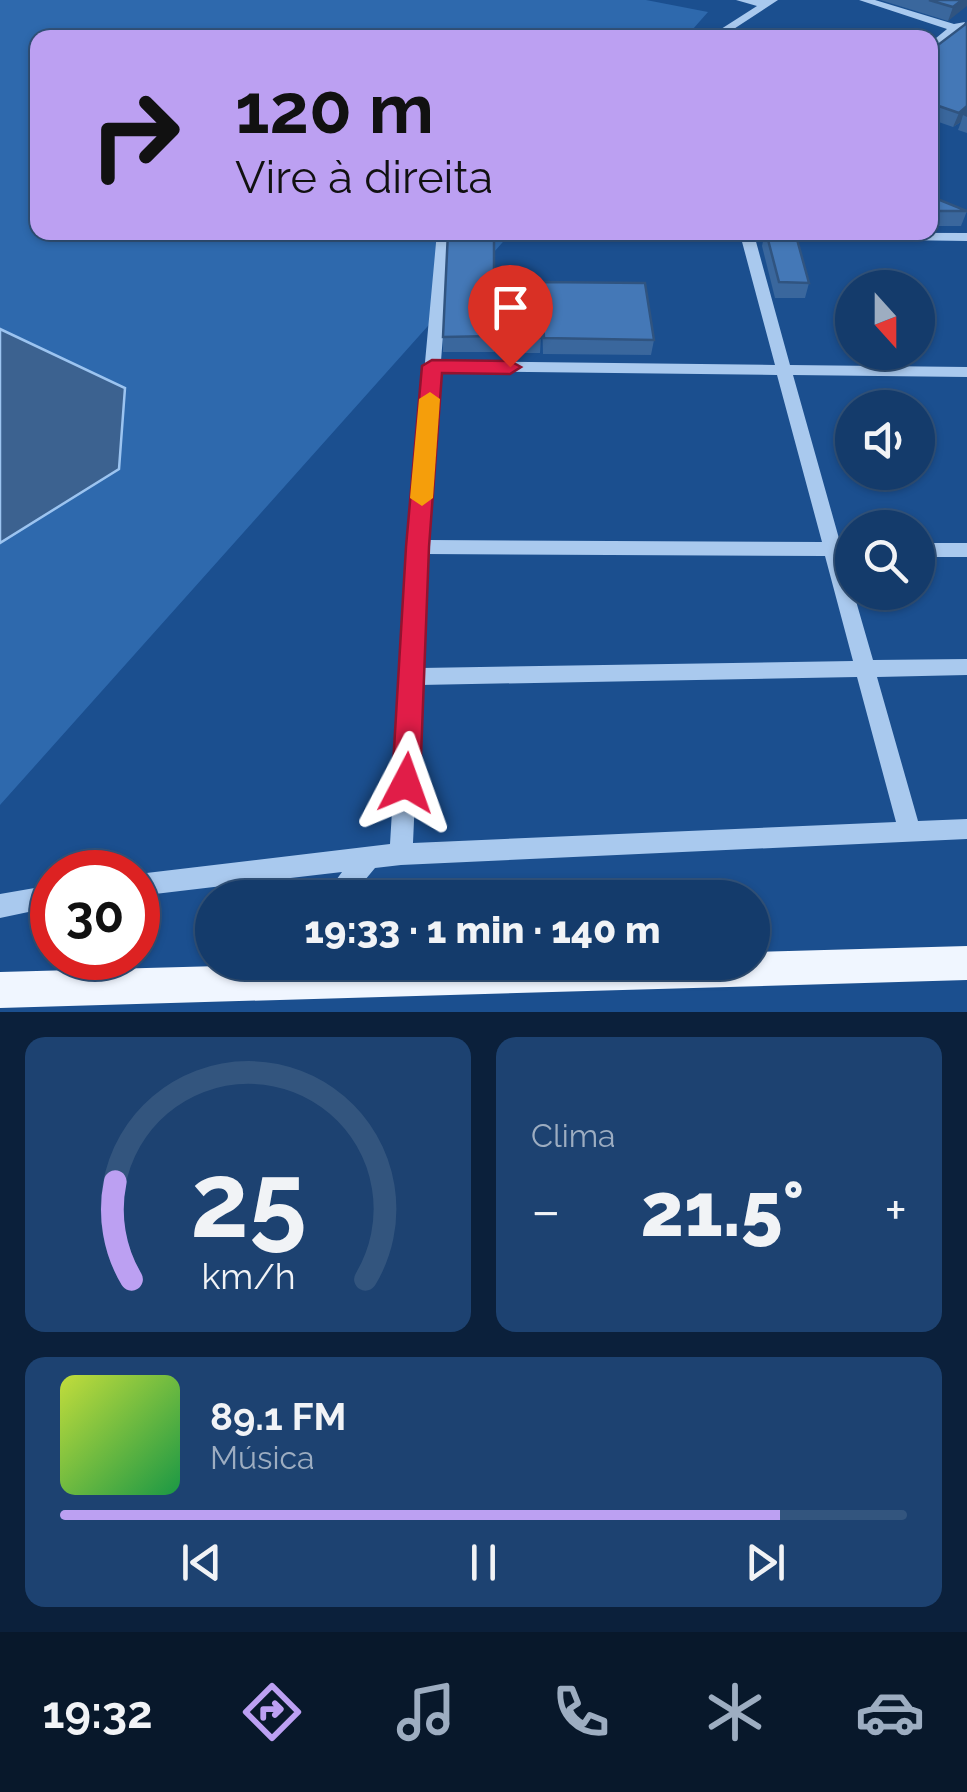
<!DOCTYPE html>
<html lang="pt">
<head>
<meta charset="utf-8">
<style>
  :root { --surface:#143b6b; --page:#1d4271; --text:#f1f3f6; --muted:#9dadc1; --line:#33557e; --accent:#bca0f2 }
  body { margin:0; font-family:Raleway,sans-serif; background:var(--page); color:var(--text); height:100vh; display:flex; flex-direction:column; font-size:38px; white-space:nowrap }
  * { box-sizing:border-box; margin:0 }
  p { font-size:32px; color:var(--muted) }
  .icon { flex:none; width:55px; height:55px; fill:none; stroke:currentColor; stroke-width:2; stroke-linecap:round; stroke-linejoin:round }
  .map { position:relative; height:1012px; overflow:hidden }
  .details { display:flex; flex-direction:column; gap:25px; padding:25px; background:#0b203b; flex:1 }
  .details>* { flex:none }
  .hud { position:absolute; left:30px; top:30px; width:908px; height:210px; border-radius:20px; box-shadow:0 2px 8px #0004,0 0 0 2px var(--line); background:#bca0f2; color:#111; overflow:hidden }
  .needle { width:65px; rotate:159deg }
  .buttons { position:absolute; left:835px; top:270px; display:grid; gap:20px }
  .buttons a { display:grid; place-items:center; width:100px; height:100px; border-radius:50%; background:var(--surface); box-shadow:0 2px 8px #0004,0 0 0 2px var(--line); font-size:50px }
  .speed { position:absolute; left:30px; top:850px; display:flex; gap:20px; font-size:50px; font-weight:700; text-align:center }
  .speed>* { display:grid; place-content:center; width:130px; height:130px; border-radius:50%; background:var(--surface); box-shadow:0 2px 8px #0004,0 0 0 2px var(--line); line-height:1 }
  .speed .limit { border:15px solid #d22; background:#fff; color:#111 }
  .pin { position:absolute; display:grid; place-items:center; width:85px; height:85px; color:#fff; margin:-102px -42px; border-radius:50% 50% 50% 0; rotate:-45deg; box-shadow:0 0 10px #0007 }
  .pin .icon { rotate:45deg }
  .me { position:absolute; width:110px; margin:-55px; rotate:4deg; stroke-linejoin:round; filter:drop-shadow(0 0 8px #0008) }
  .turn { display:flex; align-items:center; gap:35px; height:210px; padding:0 40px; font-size:45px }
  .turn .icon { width:130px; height:130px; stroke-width:2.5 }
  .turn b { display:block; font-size:70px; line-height:85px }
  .big { font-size:75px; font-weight:800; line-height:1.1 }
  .details .card { flex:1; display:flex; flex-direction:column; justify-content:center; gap:15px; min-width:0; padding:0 35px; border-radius:20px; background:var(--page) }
  .details .dial { align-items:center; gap:0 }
  .dial svg { height:260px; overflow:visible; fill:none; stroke:var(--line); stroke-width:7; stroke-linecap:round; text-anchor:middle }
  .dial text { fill:var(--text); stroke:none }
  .song { display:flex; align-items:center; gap:30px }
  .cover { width:120px; height:120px; border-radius:15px; background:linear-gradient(135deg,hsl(70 70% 55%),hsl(140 70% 35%)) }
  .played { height:10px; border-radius:5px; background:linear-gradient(90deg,var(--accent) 85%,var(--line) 85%) }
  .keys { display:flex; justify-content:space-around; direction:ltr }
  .heat { display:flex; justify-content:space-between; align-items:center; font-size:55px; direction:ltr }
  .details .tiles { flex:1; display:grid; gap:25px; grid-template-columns:1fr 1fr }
  .card:last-child { grid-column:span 2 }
  .trip { position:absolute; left:195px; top:880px; width:575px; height:100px; border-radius:50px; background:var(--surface); box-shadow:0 2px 8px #0004,0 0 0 2px var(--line); font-weight:800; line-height:100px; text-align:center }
  .tab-bar { display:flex; height:160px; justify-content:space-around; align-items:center; background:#08182b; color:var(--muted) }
  .tab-bar .icon { width:70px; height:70px }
  .tab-bar .active { color:var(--accent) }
  .tab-bar b { font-size:45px; color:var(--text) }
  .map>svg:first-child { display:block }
  .green { fill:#2e69ad }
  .water { fill:#3c6290; stroke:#9cc4f0; stroke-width:2.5 }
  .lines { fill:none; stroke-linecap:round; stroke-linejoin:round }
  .minor { fill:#a9c9ee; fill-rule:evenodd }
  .major { fill:#f0f6ff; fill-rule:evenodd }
  .wall { fill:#3a679d }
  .shaded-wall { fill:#305480 }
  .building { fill:#4478b7; stroke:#305480; stroke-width:2.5 }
  .route { fill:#e11d48; stroke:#92132f; stroke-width:2.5 }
  .slow { fill:#f59e0b }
</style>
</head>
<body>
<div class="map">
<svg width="967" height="1012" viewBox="0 0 967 1012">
  <rect width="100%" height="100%" fill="#1b4f8f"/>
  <!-- green -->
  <path class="green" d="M0,0H646L708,12L685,38H38V232L511,233L0,805V543L119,469L125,388L0,329Z"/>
  <!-- water -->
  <path class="water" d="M0,329L125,388L119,469L0,543Z"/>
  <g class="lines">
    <!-- minor -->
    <path class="minor" d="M736,0H778L720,38H707L757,6Z
      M859,0H875L954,24L965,22L963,27L967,29V35L957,32L930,51V43L947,29Z
      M437,232H451L441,361L775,365L741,238L623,236L617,232L967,233V241L755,238L790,365L967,367V377L793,375L840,542H852V556H843L873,660L967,659V675L877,677L918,821L967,819V839L401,865L375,868L350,898H323L342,872L138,896V874L390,844L408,547ZM440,371L777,375L822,542L427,540ZM426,554L825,556L853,661L421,668ZM857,677L896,822L413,843L420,685Z
      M918,543H967V557H918Z
      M52,885V907L0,918V894Z"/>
    <!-- major -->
    <path class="major" d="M967,946V980L0,1008V972L361,962H752V952Z"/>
  </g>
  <!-- wall -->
  <path class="wall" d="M880,0H967L948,21Z
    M967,23V133L958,130L961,122L953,127L930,119V51Z
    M930,196L967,211L961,226H930Z
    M494,232V352H443V337Z
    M765,232H795L809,283L805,298H775L762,246Z
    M496,281L517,338V353H496Z
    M518,282L541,338L540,353H520Z
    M541,282L654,340L651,355L543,354Z"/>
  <!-- shaded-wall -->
  <path class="shaded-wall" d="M962,0H967V6L948,21L953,7Z
    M967,106V117L963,115L961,122L953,127L959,113Z"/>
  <!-- building -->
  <path class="building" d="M929,0H962L953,7Z
    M967,23V106L959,113L930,103V51Z
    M930,196L967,211H930Z
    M448,232H494V336L443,337Z
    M766,232H795L809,283L779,282Z
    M496,281L516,282L517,338H496Z
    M518,282H538L541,338H520Z
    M541,282L645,283L654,340L544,338Z"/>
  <!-- route -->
  <path class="route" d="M432,360L510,361L521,367L510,374L442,373L429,547L420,783L416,792L406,796L396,792L392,783L406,547L422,366Z"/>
  <!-- slow -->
  <path class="slow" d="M430,392L440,399L433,498L422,506L410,498L419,399Z"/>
</svg>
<div class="buttons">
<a><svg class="needle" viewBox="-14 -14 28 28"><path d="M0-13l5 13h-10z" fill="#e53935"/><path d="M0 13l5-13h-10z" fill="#9dadc1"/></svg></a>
<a><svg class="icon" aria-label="sound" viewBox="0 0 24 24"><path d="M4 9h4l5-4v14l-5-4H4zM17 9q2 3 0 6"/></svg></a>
<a><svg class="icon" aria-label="search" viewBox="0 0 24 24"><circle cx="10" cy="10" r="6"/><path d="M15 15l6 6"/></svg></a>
</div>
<div class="speed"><div class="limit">30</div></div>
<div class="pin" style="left:510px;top:367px;background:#d93025"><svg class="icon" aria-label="arrive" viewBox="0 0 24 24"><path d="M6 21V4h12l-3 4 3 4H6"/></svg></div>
<svg class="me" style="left:406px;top:783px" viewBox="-20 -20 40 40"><path d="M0-17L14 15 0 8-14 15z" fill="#e11d48" stroke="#fff" stroke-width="4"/></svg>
<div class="trip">19:33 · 1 min · 140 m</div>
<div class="hud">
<div class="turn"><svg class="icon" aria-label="right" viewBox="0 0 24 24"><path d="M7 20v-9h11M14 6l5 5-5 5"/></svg><div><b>120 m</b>Vire à direita</div></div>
</div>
</div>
<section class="details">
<div class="tiles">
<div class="card dial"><svg viewBox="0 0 100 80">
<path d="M14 69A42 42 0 1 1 86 69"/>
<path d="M14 69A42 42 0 0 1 9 39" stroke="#bca0f2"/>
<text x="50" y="56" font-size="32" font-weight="700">25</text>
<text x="50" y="72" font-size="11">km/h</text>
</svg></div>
<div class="card"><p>Clima</p>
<div class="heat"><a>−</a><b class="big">21.5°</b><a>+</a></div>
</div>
<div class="card">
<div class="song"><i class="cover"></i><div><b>89.1 FM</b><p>Música</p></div></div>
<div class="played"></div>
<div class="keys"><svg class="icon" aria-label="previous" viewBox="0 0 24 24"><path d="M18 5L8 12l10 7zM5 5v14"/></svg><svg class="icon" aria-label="pause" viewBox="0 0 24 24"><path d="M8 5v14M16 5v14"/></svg><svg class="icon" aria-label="next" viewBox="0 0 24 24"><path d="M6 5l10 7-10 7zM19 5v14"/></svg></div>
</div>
</div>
</section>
<nav class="tab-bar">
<b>19:32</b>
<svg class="icon active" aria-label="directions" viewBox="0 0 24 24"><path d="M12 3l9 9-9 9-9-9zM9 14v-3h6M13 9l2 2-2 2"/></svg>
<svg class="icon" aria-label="music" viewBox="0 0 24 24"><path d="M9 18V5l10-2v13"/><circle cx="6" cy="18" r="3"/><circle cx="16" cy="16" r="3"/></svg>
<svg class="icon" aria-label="phone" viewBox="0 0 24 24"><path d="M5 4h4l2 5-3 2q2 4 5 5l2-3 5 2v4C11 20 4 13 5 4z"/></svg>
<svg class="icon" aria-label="climate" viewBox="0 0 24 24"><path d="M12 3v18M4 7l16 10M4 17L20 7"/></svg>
<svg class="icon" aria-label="car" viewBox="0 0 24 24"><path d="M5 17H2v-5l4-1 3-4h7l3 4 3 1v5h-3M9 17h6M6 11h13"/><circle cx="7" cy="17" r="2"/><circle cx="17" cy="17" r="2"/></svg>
</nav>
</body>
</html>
